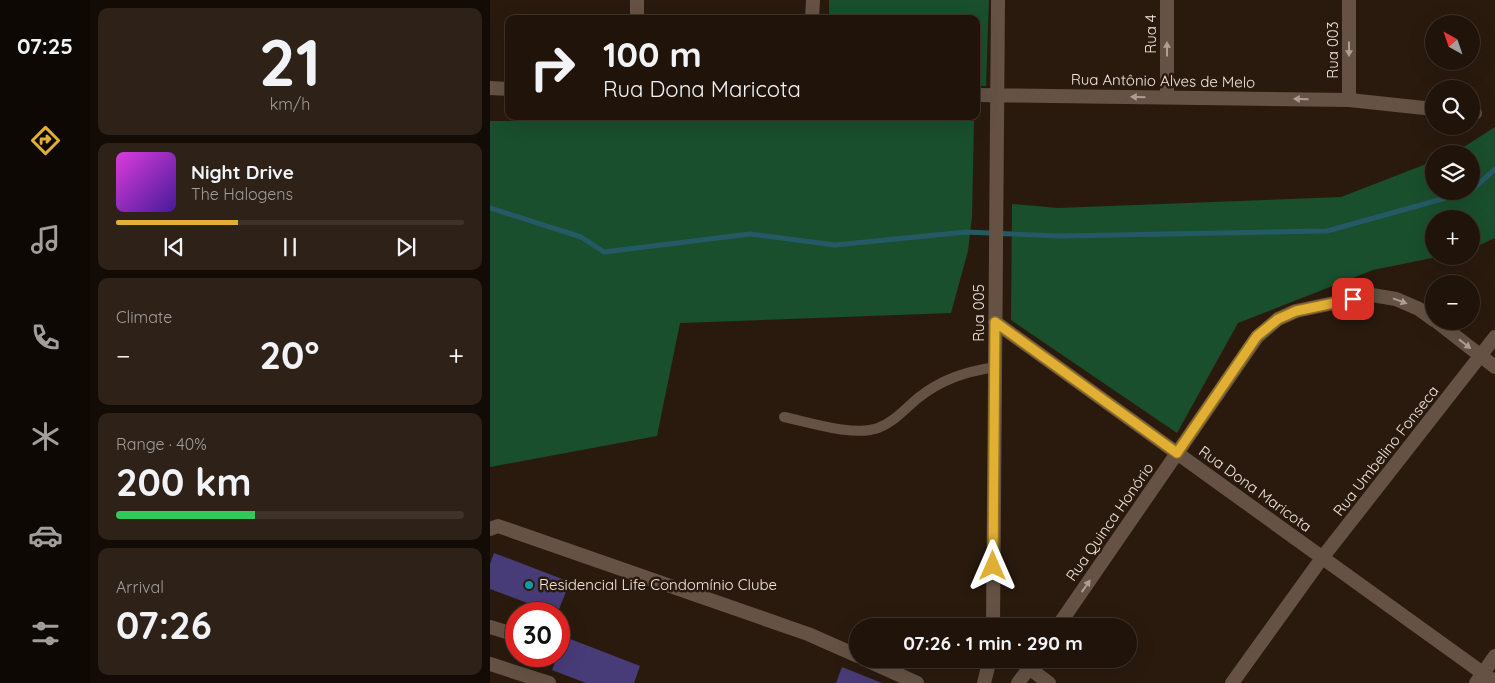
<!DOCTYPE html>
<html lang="en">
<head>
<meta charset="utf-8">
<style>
  :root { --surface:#20140a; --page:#2d2118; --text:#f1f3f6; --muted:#a29e9c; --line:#3d332b; --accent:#e0af34 }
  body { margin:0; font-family:Quicksand,sans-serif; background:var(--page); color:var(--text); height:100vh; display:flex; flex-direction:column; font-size:19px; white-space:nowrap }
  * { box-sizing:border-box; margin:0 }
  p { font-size:16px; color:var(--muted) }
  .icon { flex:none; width:28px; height:28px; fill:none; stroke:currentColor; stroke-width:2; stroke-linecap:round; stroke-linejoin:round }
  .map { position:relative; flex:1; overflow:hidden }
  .sheet { display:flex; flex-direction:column; gap:8px; padding:8px; background:#120b06; width:400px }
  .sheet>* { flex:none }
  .banner { position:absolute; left:15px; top:15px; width:475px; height:105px; border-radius:10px; box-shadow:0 5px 20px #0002,0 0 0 1px var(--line); background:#20140a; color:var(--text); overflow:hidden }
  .needle { width:32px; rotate:320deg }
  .buttons { position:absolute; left:935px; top:15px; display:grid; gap:10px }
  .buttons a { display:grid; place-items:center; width:55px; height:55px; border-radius:50%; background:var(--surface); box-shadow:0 5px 20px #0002,0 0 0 1px var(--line); font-size:25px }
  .speed { position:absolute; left:15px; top:602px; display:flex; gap:10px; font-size:25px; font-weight:700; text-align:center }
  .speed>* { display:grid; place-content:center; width:65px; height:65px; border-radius:50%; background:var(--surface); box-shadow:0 5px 20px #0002,0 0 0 1px var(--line); line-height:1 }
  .speed .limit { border:8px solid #d22; background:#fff; color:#111 }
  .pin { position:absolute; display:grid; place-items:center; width:42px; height:42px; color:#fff; margin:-21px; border-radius:10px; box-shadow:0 2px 8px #0006 }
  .me { position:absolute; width:55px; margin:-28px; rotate:0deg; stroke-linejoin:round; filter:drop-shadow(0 0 4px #0008) }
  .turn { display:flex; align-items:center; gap:18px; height:105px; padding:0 15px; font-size:22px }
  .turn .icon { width:65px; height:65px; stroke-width:2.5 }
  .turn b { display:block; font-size:35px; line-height:42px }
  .big { font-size:38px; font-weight:700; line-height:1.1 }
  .sheet .tile { flex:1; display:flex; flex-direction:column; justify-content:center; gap:8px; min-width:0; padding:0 18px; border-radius:10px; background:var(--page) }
  .sheet .dial { align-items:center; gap:0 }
  .dial b { font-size:65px; line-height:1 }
  .song { display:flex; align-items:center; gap:15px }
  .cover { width:60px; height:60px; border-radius:8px; background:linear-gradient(135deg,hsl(300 70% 55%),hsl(260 70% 35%)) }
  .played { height:5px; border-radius:2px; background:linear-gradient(90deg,var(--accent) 35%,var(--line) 35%) }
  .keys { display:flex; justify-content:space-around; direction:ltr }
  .heat { display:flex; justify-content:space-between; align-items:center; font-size:28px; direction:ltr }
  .charge { height:8px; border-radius:4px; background:linear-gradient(90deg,#34c759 40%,var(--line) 0) }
  .trip { position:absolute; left:359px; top:618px; width:288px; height:50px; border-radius:25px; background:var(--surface); box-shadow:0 5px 20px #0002,0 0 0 1px var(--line); font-weight:700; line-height:50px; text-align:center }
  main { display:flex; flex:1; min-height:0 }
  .tabs { display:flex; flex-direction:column; width:90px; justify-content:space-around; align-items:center; background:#0d0804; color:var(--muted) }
  .tabs .icon { width:35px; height:35px }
  .tabs .active { color:var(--accent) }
  .tabs b { font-size:22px; color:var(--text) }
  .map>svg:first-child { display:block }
  .green { fill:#194f2c }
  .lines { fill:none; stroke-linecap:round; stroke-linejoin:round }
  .stream { stroke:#245a66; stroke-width:5 }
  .building { fill:#483c78 }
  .service { stroke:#655245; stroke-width:10 }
  .minor { stroke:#655245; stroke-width:14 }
  .tertiary { stroke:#655245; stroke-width:14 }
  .oneway { fill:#ad9e94 }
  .route-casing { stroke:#927222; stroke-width:12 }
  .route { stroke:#e0af34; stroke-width:9 }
  .culture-dot { fill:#0f9aa8; stroke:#2a1a0e; stroke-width:2 }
  .labels { text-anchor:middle; stroke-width:5; stroke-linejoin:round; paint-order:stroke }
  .street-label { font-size:15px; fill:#f5e9e2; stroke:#2a1a0e }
  .poi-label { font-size:15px; fill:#f5e9e2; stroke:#2a1a0e; text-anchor:start }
</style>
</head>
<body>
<main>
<nav class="tabs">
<b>07:25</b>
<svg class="icon active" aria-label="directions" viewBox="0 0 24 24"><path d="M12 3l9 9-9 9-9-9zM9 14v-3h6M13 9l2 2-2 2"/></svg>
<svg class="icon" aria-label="music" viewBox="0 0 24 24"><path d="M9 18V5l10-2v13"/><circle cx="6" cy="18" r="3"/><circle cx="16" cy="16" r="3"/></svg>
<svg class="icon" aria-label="phone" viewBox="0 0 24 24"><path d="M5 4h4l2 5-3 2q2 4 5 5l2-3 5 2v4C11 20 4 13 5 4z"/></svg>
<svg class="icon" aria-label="climate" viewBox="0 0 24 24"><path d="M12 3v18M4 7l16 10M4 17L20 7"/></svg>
<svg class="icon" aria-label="car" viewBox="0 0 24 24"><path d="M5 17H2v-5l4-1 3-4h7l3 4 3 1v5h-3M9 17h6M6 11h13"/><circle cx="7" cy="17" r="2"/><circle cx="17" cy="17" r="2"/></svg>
<svg class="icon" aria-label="filters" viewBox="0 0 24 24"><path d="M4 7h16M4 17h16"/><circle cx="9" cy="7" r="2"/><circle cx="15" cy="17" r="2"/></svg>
</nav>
<section class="sheet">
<div class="tile dial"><b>21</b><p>km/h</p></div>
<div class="tile">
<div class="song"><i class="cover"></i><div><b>Night Drive</b><p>The Halogens</p></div></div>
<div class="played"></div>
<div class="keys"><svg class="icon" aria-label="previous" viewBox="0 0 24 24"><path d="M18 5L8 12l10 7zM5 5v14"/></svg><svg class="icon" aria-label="pause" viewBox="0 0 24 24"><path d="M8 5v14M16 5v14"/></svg><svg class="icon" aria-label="next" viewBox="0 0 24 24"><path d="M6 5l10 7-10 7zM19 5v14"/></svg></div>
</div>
<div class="tile"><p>Climate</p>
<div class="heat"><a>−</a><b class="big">20°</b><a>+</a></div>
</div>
<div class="tile"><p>Range · 40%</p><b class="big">200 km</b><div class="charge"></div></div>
<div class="tile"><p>Arrival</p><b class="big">07:26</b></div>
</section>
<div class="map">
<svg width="1005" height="683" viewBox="0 0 1005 683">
  <rect width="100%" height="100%" fill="#2a1a0e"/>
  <!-- green -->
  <path class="green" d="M339,0H499L496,86H486V19H339Z
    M0,121H484L482,217L478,251L461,313L190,323L167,436L0,467Z
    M1005,127V238L981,249V219H944V256H952L883,270L748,323L687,433L521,320L522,204L568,208L851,197L944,161V191H981V154H963Z"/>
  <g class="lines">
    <!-- stream -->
    <path class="stream" d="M981,191L1005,169
      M0,208L91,237L114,252L260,234L345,245L476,232L570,236L837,231L981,191"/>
  </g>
  <!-- building -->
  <path class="building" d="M4,553L80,582L67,614L0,589V564Z
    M75,637L150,666L144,683H96L62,670Z
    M352,667L392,683H346Z"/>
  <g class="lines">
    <!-- service -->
    <path class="service" d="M294,417C318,422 364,437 388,428C404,422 415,409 428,398C452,379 475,372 505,367"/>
    <!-- minor -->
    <path class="minor" d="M677,0V97
      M147,19V0
      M322,19L323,0
      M0,88L19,89
      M486,95L859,100L944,109
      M859,100V0
      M981,113H985
      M946,321L1005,367
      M505,322L1005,682
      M0,529L8,526L318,634L368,656
      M503,626L508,0
      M568,626L767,337L788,319L806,311L882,295L906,299L929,309L944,320
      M0,627L26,635
      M374,659L427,683
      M0,664L59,683
      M539,668L559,683
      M494,683L500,659
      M528,683L546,659
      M742,683L832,558L1005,337"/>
    <!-- tertiary -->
    <path class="tertiary" d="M986,683L1005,656"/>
  </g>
  <!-- one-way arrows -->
  <defs><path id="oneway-solid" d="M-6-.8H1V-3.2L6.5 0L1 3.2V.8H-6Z" transform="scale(1.25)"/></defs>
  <g class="oneway">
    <use href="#oneway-solid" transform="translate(677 49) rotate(-90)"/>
    <use href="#oneway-solid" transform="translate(859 49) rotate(90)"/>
    <use href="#oneway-solid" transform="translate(648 97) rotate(-179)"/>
    <use href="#oneway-solid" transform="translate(811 99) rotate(-179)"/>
    <use href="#oneway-solid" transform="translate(910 301) rotate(20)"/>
    <use href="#oneway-solid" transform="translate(975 344) rotate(38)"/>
    <use href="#oneway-solid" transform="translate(596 586) rotate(-55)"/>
  </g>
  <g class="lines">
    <defs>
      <path id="route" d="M503,566L505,322L687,453L767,336L788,319L806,311L863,299"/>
    </defs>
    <!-- route casing -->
    <use href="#route" class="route-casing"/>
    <!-- route -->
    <use href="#route" class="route"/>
  </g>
  <!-- markers -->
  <circle class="culture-dot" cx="39" cy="585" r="5"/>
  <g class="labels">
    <!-- street labels -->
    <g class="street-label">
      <text transform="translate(661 34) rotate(-90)" y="5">Rua 4</text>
      <text transform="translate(843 50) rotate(-90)" y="5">Rua 003</text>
      <text transform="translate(673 81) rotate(1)" y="5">Rua Antônio Alves de Melo</text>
      <text transform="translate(489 313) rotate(-90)" y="5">Rua 005</text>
      <text transform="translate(896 451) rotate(-52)" y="5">Rua Umbelino Fonseca</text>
      <text transform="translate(765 489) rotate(36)" y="5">Rua Dona Maricota</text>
      <text transform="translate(620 522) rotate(-55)" y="5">Rua Quinca Honório</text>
    </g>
    <!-- poi labels -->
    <g class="poi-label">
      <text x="49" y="590">Residencial Life Condomínio Clube</text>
    </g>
  </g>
</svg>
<div class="buttons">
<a><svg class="needle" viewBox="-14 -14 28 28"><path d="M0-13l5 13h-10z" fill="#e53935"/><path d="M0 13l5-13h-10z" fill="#a29e9c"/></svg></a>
<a><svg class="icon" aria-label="search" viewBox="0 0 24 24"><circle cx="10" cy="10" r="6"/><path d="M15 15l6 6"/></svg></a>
<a><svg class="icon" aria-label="layers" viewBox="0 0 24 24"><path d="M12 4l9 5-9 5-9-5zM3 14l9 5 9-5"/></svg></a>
<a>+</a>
<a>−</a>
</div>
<div class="speed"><div class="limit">30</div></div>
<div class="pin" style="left:863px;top:299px;background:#d93025"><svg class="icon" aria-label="arrive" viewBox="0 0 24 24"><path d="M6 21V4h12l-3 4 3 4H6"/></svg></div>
<svg class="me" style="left:503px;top:566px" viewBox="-20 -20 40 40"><path d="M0-17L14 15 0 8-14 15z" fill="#e0af34" stroke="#fff" stroke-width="4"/></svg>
<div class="trip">07:26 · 1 min · 290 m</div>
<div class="banner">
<div class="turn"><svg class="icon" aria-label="right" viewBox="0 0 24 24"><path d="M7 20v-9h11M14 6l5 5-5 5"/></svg><div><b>100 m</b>Rua Dona Maricota</div></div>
</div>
</div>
</main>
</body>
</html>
